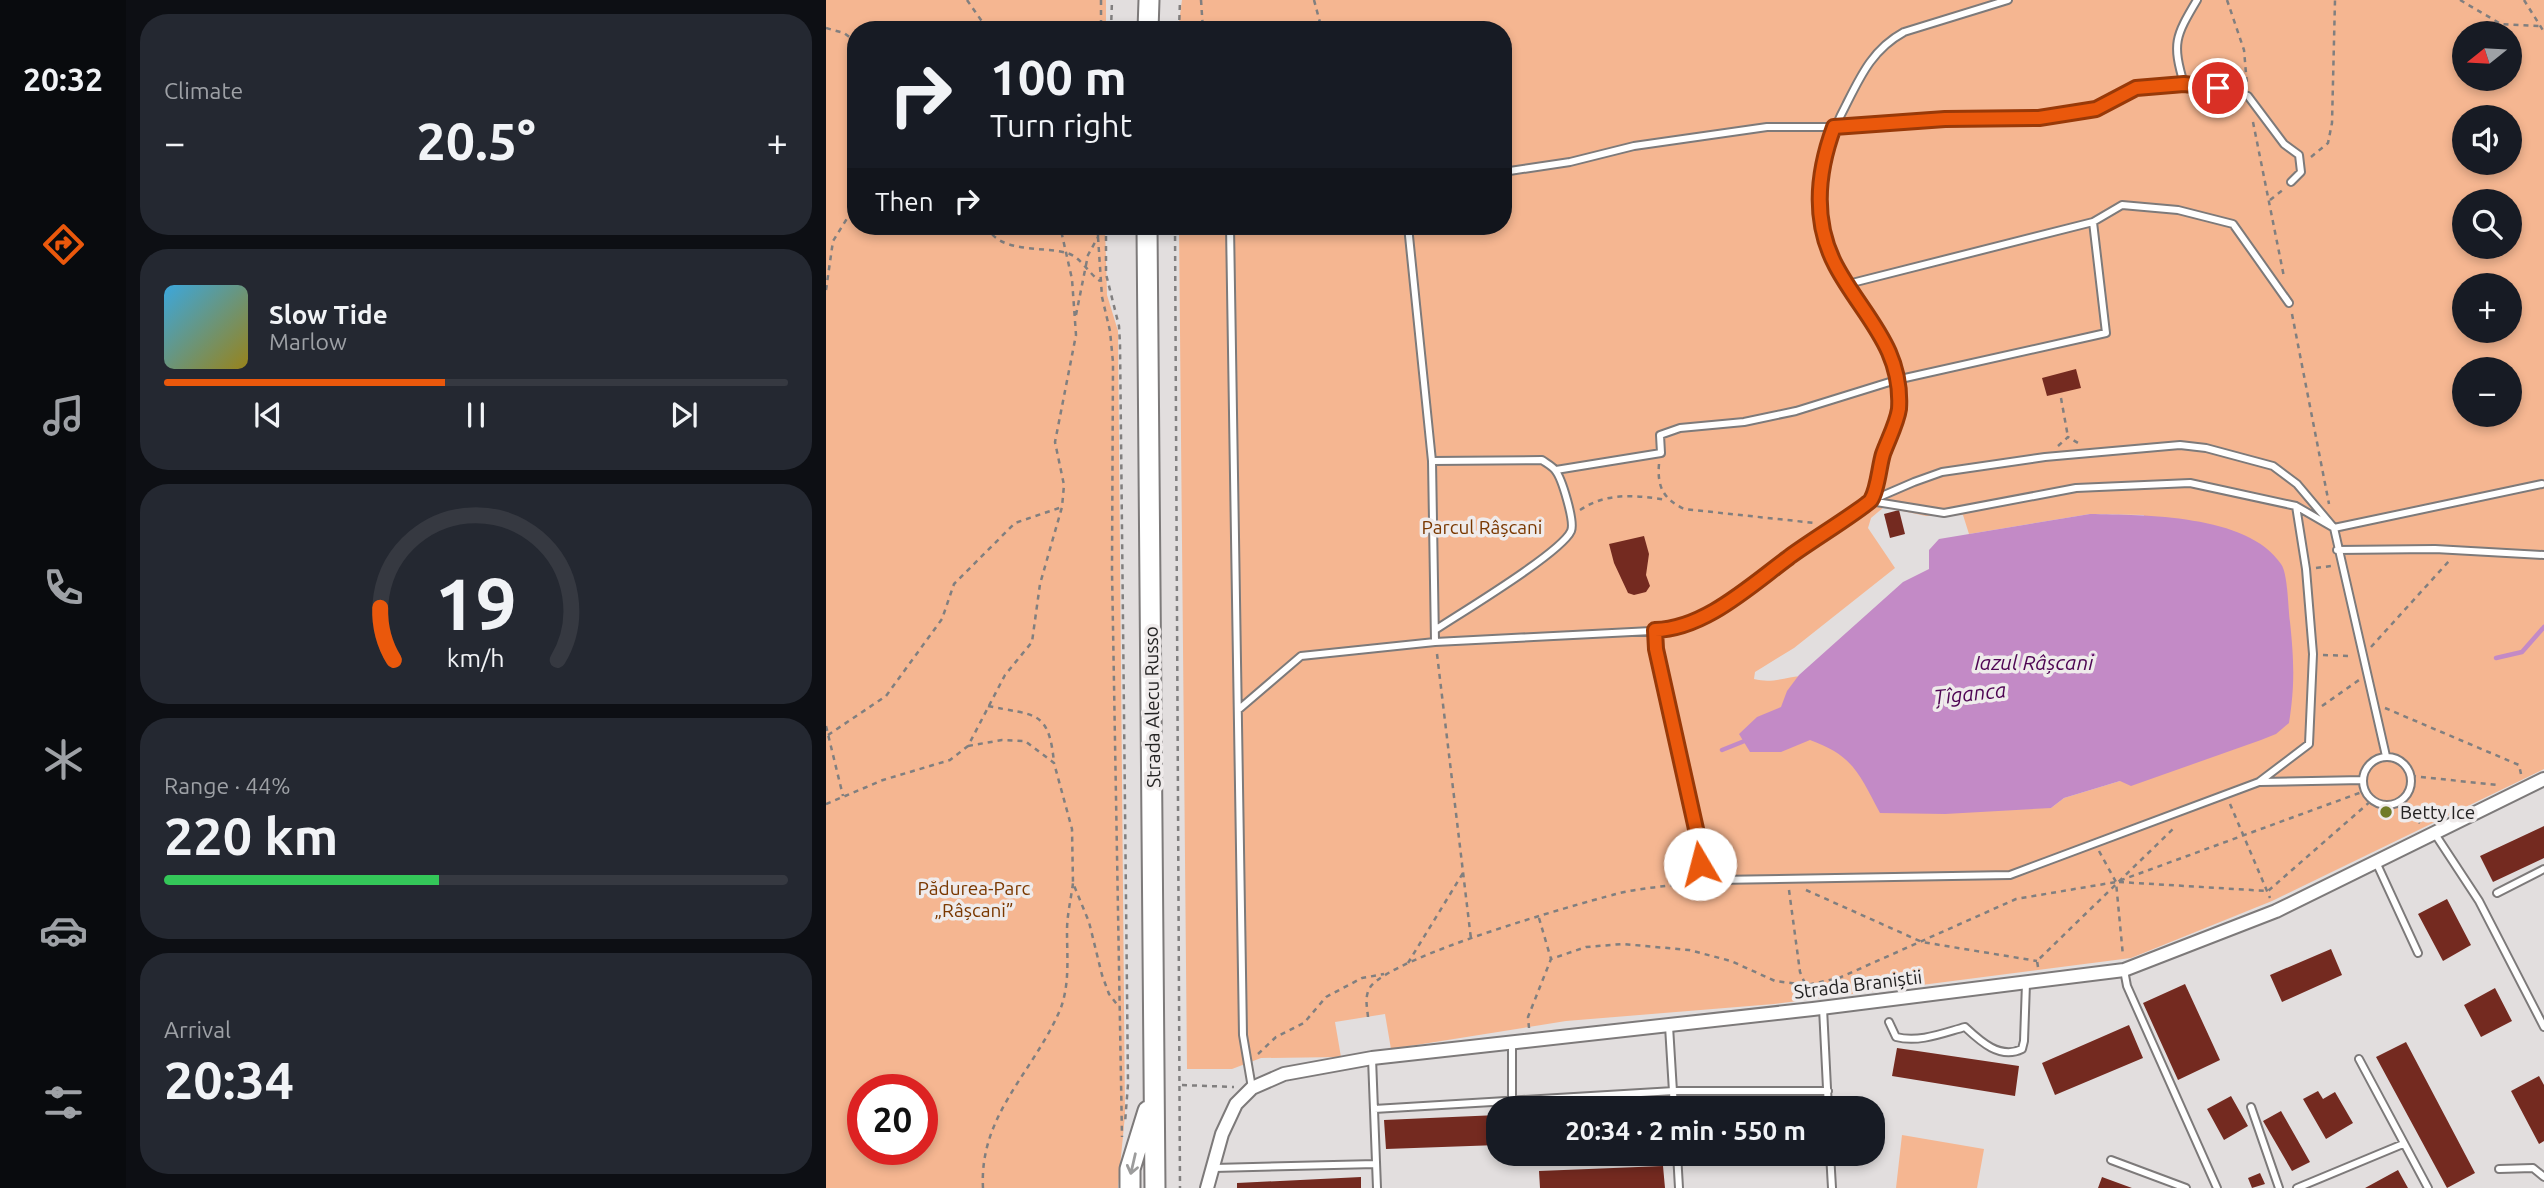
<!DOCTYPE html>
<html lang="en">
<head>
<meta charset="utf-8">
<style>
  :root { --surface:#171b24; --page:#242831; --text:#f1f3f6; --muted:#9ea1a6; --line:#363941; --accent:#ea580c }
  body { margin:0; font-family:Ubuntu,sans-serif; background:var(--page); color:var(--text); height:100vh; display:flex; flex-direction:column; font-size:26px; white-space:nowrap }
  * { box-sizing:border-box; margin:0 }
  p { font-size:23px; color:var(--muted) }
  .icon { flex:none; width:38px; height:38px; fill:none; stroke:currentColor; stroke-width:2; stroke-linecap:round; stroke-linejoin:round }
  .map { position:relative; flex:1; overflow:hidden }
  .side { display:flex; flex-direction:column; gap:14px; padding:14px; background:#0d0f14; width:700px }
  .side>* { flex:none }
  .guide { position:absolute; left:21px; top:21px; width:665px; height:214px; border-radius:28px; box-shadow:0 4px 10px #0003; background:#171b24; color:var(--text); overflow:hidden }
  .needle { width:46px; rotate:252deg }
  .fabs { position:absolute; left:1626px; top:21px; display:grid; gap:14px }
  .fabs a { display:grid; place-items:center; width:70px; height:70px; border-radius:50%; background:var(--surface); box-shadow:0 4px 10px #0003; font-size:35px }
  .speed { position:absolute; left:21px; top:1074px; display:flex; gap:14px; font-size:35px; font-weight:700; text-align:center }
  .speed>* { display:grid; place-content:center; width:91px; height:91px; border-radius:50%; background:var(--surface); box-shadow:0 4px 10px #0003; line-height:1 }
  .speed .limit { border:10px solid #d22; background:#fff; color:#111 }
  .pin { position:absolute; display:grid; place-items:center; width:60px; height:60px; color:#fff; margin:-30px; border:4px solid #fff; border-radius:50%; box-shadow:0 2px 7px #0007 }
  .me { position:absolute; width:77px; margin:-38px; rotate:352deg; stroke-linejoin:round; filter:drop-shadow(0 0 5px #0008) }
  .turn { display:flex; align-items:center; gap:24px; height:147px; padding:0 28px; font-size:32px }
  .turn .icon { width:91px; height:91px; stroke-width:2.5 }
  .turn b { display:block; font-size:49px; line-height:60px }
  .then { display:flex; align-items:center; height:66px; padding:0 28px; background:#0003; gap:14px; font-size:26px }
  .big { font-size:52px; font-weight:600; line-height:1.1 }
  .side .widget { flex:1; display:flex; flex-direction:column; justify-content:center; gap:10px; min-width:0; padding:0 24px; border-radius:28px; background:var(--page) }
  .side .dial { align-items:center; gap:0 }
  .dial svg { height:182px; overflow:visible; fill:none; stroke:var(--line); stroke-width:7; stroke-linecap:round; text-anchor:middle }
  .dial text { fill:var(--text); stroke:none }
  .song { display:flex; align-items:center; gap:21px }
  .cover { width:84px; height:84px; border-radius:10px; background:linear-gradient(135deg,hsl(200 70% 55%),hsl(50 70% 35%)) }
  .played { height:7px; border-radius:4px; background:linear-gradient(90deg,var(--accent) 45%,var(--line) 45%) }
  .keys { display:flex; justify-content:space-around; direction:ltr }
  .heat { display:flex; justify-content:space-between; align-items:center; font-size:38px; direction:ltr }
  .charge { height:10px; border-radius:5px; background:linear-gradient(90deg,#34c759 44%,var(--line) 0) }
  .trip { position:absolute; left:660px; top:1096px; width:399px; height:70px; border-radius:28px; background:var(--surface); box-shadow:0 4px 10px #0003; font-weight:600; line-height:70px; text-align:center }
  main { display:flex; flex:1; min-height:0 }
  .tabs { display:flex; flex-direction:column; width:126px; justify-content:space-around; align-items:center; background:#090b0e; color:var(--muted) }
  .tabs .icon { width:49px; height:49px }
  .tabs .active { color:var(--accent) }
  .tabs b { font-size:32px; color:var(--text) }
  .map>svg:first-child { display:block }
  .green { fill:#f5b691; fill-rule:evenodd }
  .water { fill:#c38ac6 }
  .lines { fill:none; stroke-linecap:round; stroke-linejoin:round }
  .stream { stroke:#c38ac6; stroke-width:4.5 }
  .building { fill:#742a20 }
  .lane-casing { stroke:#7d7a7a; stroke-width:10 }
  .street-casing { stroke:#7d7a7a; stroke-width:16 }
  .primary-casing { stroke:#7d7a7a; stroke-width:23 }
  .path { stroke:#817f7f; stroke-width:2.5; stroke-dasharray:5 5; stroke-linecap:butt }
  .lane { stroke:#fff; stroke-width:6 }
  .street { stroke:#fff; stroke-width:12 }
  .primary { stroke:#fff; stroke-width:19 }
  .oneway { stroke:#9c9c9c }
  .route-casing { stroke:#983908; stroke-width:18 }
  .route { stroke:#ea580c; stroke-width:12 }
  .poi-dot { fill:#707b28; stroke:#efebeb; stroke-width:2.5 }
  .labels { text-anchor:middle; stroke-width:7; stroke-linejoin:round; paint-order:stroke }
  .park-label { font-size:19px; fill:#7a3800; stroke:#efebeb }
  .street-label { font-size:19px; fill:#242323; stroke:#efebeb }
  .poi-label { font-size:19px; fill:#242323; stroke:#efebeb; text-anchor:start }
  .water-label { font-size:21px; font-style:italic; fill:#4e0553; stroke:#efebeb }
</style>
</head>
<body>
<main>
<nav class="tabs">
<b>20:32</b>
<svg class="icon active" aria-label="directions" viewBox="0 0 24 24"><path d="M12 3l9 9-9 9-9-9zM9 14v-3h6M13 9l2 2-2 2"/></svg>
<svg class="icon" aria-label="music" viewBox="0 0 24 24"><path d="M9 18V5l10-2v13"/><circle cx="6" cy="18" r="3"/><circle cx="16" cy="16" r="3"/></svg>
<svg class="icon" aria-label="phone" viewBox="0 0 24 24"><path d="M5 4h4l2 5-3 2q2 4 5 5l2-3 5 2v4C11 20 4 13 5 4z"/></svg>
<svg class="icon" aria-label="climate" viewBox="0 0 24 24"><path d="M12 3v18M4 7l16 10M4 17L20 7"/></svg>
<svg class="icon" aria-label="car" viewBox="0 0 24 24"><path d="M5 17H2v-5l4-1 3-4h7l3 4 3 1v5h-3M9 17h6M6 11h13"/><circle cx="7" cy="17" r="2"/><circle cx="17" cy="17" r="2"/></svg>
<svg class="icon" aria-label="filters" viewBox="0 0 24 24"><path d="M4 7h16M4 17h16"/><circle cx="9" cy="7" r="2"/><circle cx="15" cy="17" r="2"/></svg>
</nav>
<section class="side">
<div class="widget"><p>Climate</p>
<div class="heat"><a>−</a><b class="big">20.5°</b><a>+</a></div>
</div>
<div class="widget">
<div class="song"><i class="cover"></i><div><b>Slow Tide</b><p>Marlow</p></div></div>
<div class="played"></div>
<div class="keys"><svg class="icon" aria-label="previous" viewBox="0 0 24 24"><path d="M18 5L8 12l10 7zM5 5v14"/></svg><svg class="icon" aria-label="pause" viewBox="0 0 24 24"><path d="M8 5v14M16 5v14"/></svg><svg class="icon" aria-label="next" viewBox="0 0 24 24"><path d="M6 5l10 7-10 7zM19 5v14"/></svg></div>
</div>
<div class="widget dial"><svg viewBox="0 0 100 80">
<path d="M14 69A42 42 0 1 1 86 69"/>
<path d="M14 69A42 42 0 0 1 8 46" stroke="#ea580c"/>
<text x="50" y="56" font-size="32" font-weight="700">19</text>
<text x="50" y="72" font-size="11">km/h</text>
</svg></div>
<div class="widget"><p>Range · 44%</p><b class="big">220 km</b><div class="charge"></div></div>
<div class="widget"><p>Arrival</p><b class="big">20:34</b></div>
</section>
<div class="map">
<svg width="1718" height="1188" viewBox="0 0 1718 1188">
  <rect width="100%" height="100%" fill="#e2dede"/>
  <!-- green -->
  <path class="green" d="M0,0H280V30H30V226H279L281,295L292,331L299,1115L292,1188H0ZM37,1090H96V1150H37Z
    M356,0H1718V769L1446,901L1305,958L948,1004L740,1021L565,1049L559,1014L509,1022L515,1057L435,1058L406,1069H361L353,226H677V30H352ZM1638,33H1684V79H1638ZM1638,117H1684V163H1638ZM1638,201H1684V247H1638ZM1638,285H1684V331H1638ZM1638,369H1684V415H1638ZM1058,507L1100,516L1137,515L1143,534L1264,514L1318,515L1294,781L1238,798L1225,808H1196L986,677C964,673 951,685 928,679L929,672L968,648L1069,568L1042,528L1045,518Z
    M1076,1135L1158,1149L1151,1188H1070Z"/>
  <!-- water -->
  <path class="water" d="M1264,514C1317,515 1422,514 1455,564C1462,573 1462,609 1464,622C1468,660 1469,685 1463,723L1450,734L1435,740L1305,786L1294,781L1238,798L1225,808L1119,814L1054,813C1033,774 1028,756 984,740L955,752H924L913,734L931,717L955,707L961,691L973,675L1077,582L1103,569V550L1113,539Z"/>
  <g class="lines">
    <!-- stream -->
    <path class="stream" d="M1670,658L1696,652L1718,627
      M896,750L921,740"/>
  </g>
  <!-- building -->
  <path class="building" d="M1250,369L1255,388L1221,396L1216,378Z
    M1073,510L1079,534L1064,538L1058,514Z
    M818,536L823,554L820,575L824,586L820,592L808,595L802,593L788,563L783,544Z
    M1718,826V858L1667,882L1654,856Z
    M1621,899L1645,945L1617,961L1592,914Z
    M1505,949L1516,975L1456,1002L1444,975Z
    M1359,984L1394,1060L1352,1080L1317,1003Z
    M1669,988L1686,1021L1655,1037L1638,1005Z
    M1303,1025L1317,1058L1229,1095L1216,1063Z
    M1580,1042L1649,1173L1621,1188L1550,1057Z
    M1071,1048L1193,1066L1189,1096L1066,1076Z
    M1713,1076L1718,1085V1141L1713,1144L1685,1091Z
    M1492,1091L1497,1099L1509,1092L1527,1123L1500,1139L1477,1099Z
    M1405,1096L1422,1126L1398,1140L1381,1109Z
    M1455,1111L1484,1162L1466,1171L1437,1121Z
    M672,1115V1145L560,1149L558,1120Z
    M837,1166L839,1188H714L713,1171Z
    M1572,1170L1582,1188H1539Z
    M1434,1173L1439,1184L1426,1188L1422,1178Z
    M535,1177V1188H411V1183Z
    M1276,1177L1306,1188H1272Z"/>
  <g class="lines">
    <defs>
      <path id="lane" d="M1182,0L1078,32C1047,49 1035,75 1020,105C993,156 981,214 1010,267C1032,305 1062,333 1070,378C1077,419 1055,461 1044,501L1118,513L1250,488L1364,483L1470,506L1508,528L1716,484
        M1358,84C1346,43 1349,37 1371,0
        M677,172L744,162L808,146L941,127H1008L1119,119L1213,118L1270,109L1309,88L1358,84L1392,88L1422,96L1458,144L1473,155L1475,172L1465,182
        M404,226L417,1035L426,1088
        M582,226L606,461L609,642
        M1022,284L1267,222L1296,205L1352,210L1407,224L1463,303
        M606,461L716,460C720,463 726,466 729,470C736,478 749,522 745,531C735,553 633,614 609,630
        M730,470L835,453L834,435L854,428L918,422L970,411L1070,380L1280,333L1267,222
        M1511,550L1609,549L1718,555
        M829,630L830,649L878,875L890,880L1184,875L1433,782L1483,744L1487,654L1480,569L1470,506
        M412,710L475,656L609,642L845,630L903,601L991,535L1044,501L1088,482L1116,472L1219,457L1354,445L1380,448L1447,466L1471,484L1508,528L1560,756
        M1537 781a24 24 0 1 1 48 0a24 24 0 1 1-48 0Z
        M1434,782L1537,780
        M1609,834L1653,901L1718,1027
        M1550,862L1592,953
        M1671,893L1718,869
        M1298,970L1301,986L1391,1188
        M997,1008L1002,1108
        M1063,1022L1070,1037C1093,1043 1117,1033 1139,1027C1154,1041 1174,1060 1196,1049L1198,1041L1200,983
        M843,1026L848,1108
        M686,1043V1102
        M546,1058L551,1188
        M1533,1059L1602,1188
        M1425,1107L1453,1188
        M548,1109L848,1091H1002
        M851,1153L853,1188
        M1004,1153L1006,1188
        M1285,1160L1360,1188
        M388,1168L550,1164
        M1673,1169L1707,1168L1718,1177
        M1471,1188L1577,1144"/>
      <path id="street" d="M381,1188L396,1134L410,1104L426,1088L458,1074L546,1058L987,1009L1298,970L1450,911L1718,779"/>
      <path id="primary" d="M322,30L323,0
        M321,226L329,1188
        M304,1188V1169L322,1111"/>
    </defs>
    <!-- lane casing -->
    <use href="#lane" class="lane-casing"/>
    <!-- street casing -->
    <use href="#street" class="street-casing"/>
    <!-- primary casing -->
    <use href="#primary" class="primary-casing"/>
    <!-- path -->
    <path class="path" d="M141,0L162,30
      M275,0V30
      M375,0L377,30
      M488,0L496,30
      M1401,0L1418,50L1421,85
      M1634,0L1675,24L1714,26
      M1698,0L1718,32
      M0,28L18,33L30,42
      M285,30L286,0
      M353,30L354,0
      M1427,122L1458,277
      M1485,157L1502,143L1506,123L1509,0
      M1444,200L1458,189
      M161,226C172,254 218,246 241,253C255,257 262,273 274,281
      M280,226V274L293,326L294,344L302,1084L299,1123
      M349,226L354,1188
      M272,237L276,297L284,331L287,362L286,571L296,1137
      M0,290L7,241L30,204
      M1466,314L1503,504
      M250,315L262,255L272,237V226
      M1235,398L1242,437
      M1232,446L1242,437L1252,443
      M833,464C831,488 838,499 858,509L989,523
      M754,510C781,492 810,495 841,500
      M1490,568L1505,566
      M1545,647L1623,561
      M611,654L645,939
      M1497,655L1525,656
      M162,706C209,716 223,709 228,763
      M1496,706L1533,680
      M1559,708L1693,765L1695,774
      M0,726L17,796
      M2,735L60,696L116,619L128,584L189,523L236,507
      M142,746L176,740L199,741L228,763L246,829L247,883L263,922L276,975L283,994L293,1007
      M1585,776L1672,785
      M0,804L57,780L124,760L142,746L179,675L206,642L214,584L236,507L238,485L229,442L250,335L246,279L234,226
      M1404,804L1444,898
      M1569,804L1594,823
      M1273,851L1290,882L1297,956
      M1293,882L1442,891L1546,800
      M963,890L974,972L984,995
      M980,890L1096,942L1211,961
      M713,918L725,959
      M582,963L637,873
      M1212,967L1211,961L1350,826
      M542,1017C541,1006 538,996 545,986C572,955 744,906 790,894C816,887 844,887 870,881
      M703,1028L702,1017L725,959L760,947L797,944L863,950L905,961L949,981L981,985L1013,978L1190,899L1290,882L1536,792
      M432,1054L450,1037L478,1023L500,997L536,978L558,974
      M356,1085L408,1087
      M157,1188C153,1115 207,1073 234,1010C244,985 241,957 241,931C241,915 245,899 247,883"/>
    <!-- lane -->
    <use href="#lane" class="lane"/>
    <!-- street -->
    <use href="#street" class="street"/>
    <!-- primary -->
    <use href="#primary" class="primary"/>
  </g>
  <!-- one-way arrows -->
  <defs><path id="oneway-shaft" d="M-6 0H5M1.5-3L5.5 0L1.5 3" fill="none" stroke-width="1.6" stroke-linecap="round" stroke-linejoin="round" transform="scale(1.75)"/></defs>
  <use class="oneway" href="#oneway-shaft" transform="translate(307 1164) rotate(103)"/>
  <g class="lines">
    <defs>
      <path id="route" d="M874,864L872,838L830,649L829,630C878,629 924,586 962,558C974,548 1040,507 1045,500C1052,489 1053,467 1057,454C1062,440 1071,423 1073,409C1077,347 1036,315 1010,266C986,221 991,173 1008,127L1119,119L1213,118L1270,109L1310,88L1358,84L1392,88"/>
    </defs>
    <!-- route casing -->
    <use href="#route" class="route-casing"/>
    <!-- route -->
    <use href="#route" class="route"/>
  </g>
  <!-- markers -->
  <circle class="poi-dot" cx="1560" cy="812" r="7"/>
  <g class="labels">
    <!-- park labels -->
    <g class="park-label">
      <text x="656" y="534">Parcul Râșcani</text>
      <text x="148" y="895">Pădurea-Parc<tspan x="148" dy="22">„Râșcani”</tspan></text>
    </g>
    <!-- street labels -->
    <g class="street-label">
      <text transform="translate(326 707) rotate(-91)" y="7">Strada Alecu Russo</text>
      <text transform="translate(1032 984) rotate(-7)" y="7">Strada Braniștii</text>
    </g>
    <!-- poi labels -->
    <g class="poi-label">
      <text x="1574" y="819">Betty Ice</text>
    </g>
    <!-- water labels -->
    <g class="water-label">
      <text x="1208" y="670">Iazul Râșcani</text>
      <text transform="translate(1144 694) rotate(-6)" y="7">Țîganca</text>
    </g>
  </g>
</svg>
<div class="fabs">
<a><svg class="needle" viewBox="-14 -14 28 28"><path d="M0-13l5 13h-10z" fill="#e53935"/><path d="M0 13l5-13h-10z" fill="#9ea1a6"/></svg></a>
<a><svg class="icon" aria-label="sound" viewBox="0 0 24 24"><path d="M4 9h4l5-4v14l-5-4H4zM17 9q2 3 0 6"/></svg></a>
<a><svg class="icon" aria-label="search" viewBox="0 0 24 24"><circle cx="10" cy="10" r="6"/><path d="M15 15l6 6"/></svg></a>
<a>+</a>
<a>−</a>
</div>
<div class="speed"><div class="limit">20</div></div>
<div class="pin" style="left:1392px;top:88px;background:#d93025"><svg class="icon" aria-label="arrive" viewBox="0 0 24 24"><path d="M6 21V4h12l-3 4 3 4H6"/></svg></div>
<svg class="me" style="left:874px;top:864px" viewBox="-20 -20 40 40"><circle r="19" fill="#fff"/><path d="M0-13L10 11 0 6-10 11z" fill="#ea580c"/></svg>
<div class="trip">20:34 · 2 min · 550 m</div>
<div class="guide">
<div class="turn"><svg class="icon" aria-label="right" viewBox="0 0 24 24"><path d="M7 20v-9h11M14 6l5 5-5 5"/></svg><div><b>100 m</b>Turn right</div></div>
<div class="then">Then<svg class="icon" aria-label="right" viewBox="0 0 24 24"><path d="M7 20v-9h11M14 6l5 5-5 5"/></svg></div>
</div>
</div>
</main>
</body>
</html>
